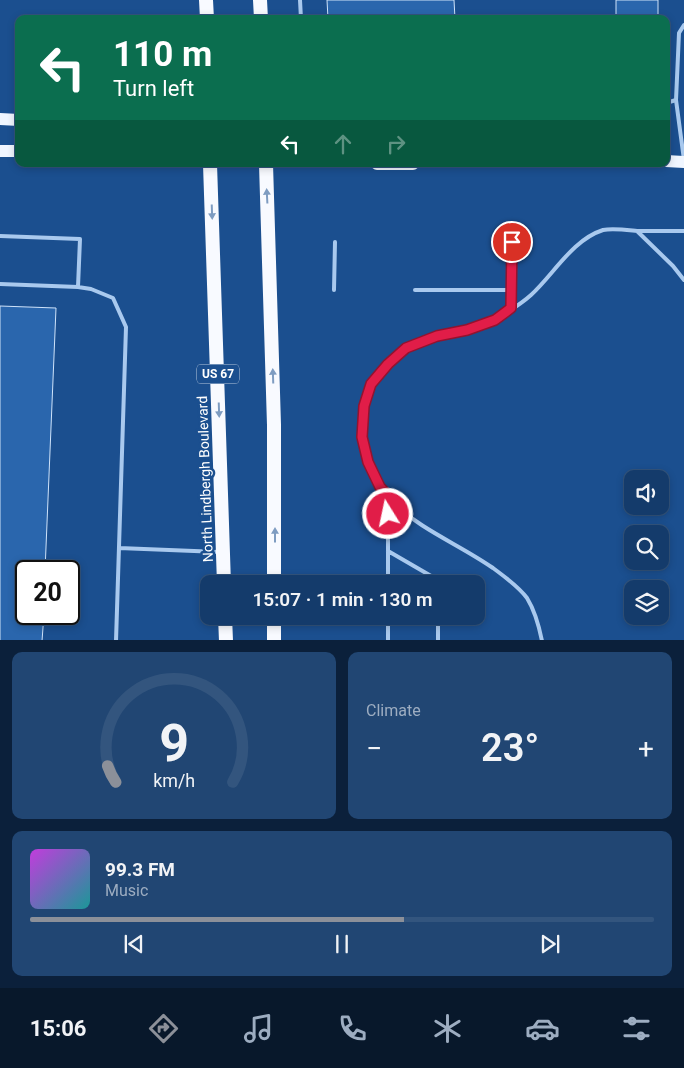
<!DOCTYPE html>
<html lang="en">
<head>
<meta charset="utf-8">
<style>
  :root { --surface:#143b6b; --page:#214673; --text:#f1f3f6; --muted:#9dadc1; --line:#33557e; --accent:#8c9099 }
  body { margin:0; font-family:Roboto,sans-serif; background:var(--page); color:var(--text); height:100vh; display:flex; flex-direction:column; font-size:19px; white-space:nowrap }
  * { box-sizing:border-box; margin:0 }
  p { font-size:16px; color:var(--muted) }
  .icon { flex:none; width:28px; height:28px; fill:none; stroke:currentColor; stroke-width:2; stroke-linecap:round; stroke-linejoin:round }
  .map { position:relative; height:640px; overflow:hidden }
  .panel { display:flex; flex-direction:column; gap:12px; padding:12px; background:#0b203b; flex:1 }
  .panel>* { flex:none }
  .banner { position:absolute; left:15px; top:15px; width:655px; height:152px; border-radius:10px; box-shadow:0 2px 8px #0003,0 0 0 1px var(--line); background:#0b6e4f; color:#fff; overflow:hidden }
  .buttons { position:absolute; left:624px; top:470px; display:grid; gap:10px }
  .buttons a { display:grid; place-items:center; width:45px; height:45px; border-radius:10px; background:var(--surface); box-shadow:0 2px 8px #0003,0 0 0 1px var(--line); font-size:25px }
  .speed { position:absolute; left:15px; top:560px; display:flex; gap:10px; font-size:25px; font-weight:700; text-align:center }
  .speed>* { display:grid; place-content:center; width:65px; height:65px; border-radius:50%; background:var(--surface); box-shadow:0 2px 8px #0003,0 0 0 1px var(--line); line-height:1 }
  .speed .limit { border:2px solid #111; border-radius:8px; background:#fff; color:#111 }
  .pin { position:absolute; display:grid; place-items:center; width:42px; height:42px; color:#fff; margin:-21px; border:2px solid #fff; border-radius:50%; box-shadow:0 1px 5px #0007 }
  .me { position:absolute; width:55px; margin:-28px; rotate:350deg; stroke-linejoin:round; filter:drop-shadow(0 0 4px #0008) }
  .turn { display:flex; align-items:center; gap:18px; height:105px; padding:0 15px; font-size:22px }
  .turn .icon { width:65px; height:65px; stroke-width:2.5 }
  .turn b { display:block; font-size:35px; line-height:42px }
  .lanes { display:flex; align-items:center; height:48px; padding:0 15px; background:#0003; justify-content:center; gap:25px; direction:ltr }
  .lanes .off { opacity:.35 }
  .big { font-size:38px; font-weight:600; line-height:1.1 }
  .panel .card { flex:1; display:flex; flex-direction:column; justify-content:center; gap:8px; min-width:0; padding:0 18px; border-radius:10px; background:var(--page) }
  .panel .dial { align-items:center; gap:0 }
  .dial svg { height:130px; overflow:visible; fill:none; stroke:var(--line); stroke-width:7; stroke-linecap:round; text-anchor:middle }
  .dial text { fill:var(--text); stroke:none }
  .song { display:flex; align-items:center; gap:15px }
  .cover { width:60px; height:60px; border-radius:8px; background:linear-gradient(135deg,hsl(290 70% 55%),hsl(180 70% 35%)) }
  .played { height:5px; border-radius:2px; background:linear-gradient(90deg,var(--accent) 60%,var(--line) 60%) }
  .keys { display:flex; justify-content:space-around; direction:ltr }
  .heat { display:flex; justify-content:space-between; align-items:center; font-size:28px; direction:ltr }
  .panel .tiles { flex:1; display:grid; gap:12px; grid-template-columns:1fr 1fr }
  .card:last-child { grid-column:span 2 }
  .trip { position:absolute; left:200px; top:575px; width:285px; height:50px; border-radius:10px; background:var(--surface); box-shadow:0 2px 8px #0003,0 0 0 1px var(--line); font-weight:600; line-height:50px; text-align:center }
  .tab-bar { display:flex; height:80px; justify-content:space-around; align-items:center; background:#08182b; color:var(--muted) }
  .tab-bar .icon { width:35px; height:35px }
  .tab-bar .active { color:var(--accent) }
  .tab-bar b { font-size:22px; color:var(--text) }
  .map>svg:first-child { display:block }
  .building { fill:#2a66ad; stroke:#cfe3fa }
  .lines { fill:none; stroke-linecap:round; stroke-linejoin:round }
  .service { stroke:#a9c9ee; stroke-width:4 }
  .primary { stroke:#f0f6ff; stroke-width:12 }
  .trunk { stroke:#f8faff; stroke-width:14 }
  .oneway { fill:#7e9cc1 }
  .route-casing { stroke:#92132f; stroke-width:12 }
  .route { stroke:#e11d48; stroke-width:9 }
  .labels { text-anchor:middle; stroke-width:5; stroke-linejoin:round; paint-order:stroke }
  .shield { fill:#1b4f8f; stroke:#bbcadd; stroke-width:1 }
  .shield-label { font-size:12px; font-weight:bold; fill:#fff }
  .street-label { font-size:14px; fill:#fff; stroke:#1b4f8f }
</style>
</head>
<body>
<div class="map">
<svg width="684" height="641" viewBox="0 0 684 641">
  <rect width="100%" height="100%" fill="#1b4f8f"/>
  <!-- building -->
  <path class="building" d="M327,0H454L455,19H328Z
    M616,0H658V19H616Z
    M0,306L56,308L45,571H26V614H44L42,641H0Z"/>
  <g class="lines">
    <!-- service -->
    <path class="service" d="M300,0L301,19
      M676,100L684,160
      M666,103L676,100L679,33L684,25
      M637,231H684
      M0,236L80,239L78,287
      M0,284L78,287L91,289L113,298L126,327L116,641
      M334,290L335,242
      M415,290H512
      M511,308L512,242
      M388,496V584
      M119,548L219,552
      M388,551L438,580V584
      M388,616V641
      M438,616V641
      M542,641C539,626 535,611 527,598C518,586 505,577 493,568C440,531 371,514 362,438C355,387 392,348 438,336C457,331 479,329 496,319C508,312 521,304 531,295C554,274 572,240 603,230C613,228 627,230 637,231L673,266L684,280"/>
    <!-- primary -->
    <path class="primary" d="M0,119L19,120
      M0,151H19
      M666,161L684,162
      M377,164H413"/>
    <!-- trunk -->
    <path class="trunk" d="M206,0L207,19
      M260,0L261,19
      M210,164L224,584
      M266,164L274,425V584
      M225,616L226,641
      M274,641V616"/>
  </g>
  <!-- one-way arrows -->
  <defs><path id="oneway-solid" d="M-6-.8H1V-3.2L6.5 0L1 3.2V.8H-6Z" transform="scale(1.25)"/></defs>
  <g class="oneway">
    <use href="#oneway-solid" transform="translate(267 196) rotate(-93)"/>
    <use href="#oneway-solid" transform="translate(212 212) rotate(88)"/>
    <use href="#oneway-solid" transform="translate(273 376) rotate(-92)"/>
    <use href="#oneway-solid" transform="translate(219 410) rotate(88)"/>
    <use href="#oneway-solid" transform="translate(275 535) rotate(-90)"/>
  </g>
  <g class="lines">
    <defs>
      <path id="route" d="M388,514V496L380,487L368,462L362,437L364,406L371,384L388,364L406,348L437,336L467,330L495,320L511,308L512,242"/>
    </defs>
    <!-- route casing -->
    <use href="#route" class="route-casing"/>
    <!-- route -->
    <use href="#route" class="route"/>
  </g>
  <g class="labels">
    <!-- shield labels -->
    <rect class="shield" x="197" y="364.5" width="42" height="19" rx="4"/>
    <g class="shield-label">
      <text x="218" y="378">US 67</text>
    </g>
    <!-- street labels -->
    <g class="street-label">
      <text transform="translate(205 479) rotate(-92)" y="5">North Lindbergh Boulevard</text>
    </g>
  </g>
</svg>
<div class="buttons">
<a><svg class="icon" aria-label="sound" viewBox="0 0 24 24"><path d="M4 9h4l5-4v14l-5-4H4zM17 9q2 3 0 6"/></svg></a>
<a><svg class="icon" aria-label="search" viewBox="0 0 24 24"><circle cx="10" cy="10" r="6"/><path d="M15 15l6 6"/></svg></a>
<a><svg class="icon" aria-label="layers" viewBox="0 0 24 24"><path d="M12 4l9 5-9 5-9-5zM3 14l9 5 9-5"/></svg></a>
</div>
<div class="speed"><div class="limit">20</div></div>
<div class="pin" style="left:512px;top:242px;background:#d93025"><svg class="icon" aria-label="arrive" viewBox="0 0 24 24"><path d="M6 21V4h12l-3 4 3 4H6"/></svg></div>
<svg class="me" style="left:388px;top:514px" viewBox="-20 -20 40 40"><circle r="17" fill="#e11d48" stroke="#fff" stroke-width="3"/><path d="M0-11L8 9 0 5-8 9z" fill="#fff"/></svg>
<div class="trip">15:07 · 1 min · 130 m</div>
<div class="banner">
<div class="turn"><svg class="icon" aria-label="left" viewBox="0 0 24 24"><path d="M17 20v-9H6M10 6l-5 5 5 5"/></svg><div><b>110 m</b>Turn left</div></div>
<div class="lanes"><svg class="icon" aria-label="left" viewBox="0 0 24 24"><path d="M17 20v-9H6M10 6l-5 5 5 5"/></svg><svg class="icon off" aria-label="ahead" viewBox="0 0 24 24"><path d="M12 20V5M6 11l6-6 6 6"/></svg><svg class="icon off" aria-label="right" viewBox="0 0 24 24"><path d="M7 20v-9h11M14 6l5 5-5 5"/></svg></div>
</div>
</div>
<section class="panel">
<div class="tiles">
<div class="card dial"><svg viewBox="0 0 100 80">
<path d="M14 69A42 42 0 1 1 86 69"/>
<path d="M14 69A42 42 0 0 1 9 59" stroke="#8c9099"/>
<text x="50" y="56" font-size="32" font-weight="700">9</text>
<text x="50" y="72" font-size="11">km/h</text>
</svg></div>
<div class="card"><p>Climate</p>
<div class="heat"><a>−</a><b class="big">23°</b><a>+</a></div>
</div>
<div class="card">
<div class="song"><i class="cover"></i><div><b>99.3 FM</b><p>Music</p></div></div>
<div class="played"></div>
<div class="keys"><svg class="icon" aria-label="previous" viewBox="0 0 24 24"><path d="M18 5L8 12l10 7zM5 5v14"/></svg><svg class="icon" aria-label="pause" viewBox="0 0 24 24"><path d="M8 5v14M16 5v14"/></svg><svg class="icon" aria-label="next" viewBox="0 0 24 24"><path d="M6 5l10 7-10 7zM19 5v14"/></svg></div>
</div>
</div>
</section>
<nav class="tab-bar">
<b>15:06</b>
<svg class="icon active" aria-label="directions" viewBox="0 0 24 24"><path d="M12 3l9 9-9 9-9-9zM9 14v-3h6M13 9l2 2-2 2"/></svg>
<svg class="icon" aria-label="music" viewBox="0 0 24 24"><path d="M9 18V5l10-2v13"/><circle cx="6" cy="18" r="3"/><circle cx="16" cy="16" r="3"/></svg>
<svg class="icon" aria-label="phone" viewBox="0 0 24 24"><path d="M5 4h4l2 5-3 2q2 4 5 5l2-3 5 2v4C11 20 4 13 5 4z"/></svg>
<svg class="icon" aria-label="climate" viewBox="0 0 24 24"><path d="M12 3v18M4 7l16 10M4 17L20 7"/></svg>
<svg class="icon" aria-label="car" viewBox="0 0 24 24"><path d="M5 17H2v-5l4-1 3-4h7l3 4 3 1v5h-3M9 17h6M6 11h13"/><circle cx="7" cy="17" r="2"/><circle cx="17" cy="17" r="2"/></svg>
<svg class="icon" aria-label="filters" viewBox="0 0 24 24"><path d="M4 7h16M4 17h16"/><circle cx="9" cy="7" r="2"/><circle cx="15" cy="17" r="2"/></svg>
</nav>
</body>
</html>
